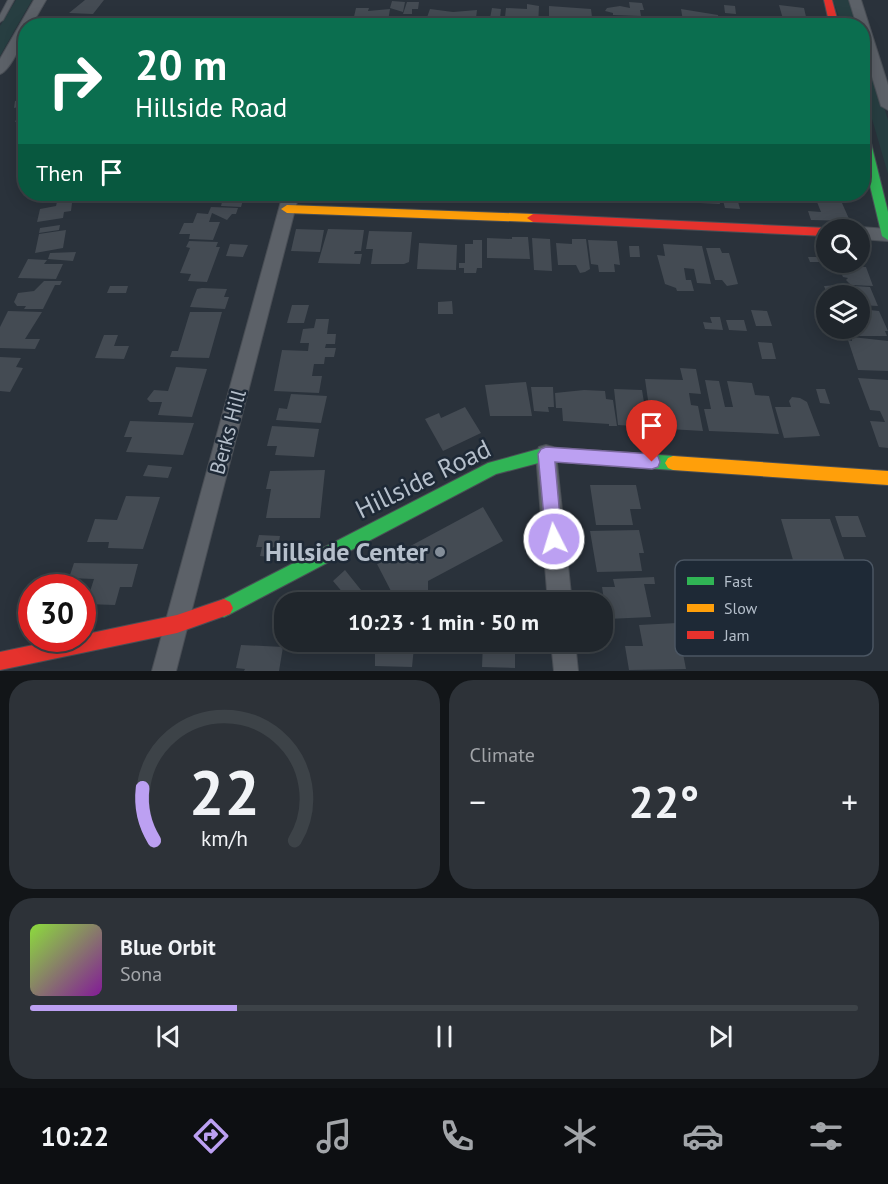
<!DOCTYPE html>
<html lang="en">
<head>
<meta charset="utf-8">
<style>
  :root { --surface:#20262c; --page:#2d3238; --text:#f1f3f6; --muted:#a2a5a9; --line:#3d4348; --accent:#bca0f2 }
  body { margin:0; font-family:"PT Sans",sans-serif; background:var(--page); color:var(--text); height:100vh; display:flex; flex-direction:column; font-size:22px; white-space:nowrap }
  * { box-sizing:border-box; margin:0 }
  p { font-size:20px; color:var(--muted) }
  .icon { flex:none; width:33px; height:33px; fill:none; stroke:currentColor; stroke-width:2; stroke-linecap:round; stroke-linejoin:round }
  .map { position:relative; height:671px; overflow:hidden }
  .details { display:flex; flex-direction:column; gap:9px; padding:9px; background:#121518; flex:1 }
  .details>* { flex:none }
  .guide { position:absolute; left:18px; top:18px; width:852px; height:183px; border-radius:24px; box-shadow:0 3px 15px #0003,0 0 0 2px var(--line); background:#0b6e4f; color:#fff; overflow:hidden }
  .controls { position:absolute; left:816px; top:219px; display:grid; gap:12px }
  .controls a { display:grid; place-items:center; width:54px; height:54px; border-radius:50%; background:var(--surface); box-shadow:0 3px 15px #0003,0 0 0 2px var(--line); font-size:30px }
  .speed { position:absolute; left:18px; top:574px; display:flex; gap:12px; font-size:30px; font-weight:700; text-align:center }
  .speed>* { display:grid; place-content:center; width:78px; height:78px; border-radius:50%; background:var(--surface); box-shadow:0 3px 15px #0003,0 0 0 2px var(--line); line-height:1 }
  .speed .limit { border:9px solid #d22; background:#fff; color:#111 }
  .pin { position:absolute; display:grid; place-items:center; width:51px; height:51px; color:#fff; margin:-62px -26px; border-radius:50% 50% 50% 0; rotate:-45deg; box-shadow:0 0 6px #0007 }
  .pin .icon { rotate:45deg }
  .me { position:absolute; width:66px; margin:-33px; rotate:355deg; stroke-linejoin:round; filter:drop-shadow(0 0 4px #0008) }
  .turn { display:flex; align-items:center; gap:21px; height:126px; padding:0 18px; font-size:27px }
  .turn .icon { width:78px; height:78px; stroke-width:2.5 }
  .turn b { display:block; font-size:42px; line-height:51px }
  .then { display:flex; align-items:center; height:57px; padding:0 18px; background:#0003; gap:12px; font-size:22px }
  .big { font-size:45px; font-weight:800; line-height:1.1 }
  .details .card { flex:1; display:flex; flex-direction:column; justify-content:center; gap:9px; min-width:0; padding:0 21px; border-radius:24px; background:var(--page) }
  .details .dial { align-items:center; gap:0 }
  .dial svg { height:156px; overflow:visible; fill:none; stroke:var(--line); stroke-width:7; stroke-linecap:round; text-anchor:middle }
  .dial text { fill:var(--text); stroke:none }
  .song { display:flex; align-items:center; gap:18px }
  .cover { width:72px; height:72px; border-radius:9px; background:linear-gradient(135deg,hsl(90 70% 55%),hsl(290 70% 35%)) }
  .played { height:6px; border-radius:3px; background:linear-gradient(90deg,var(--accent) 25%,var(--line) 25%) }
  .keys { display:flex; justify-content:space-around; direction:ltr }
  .heat { display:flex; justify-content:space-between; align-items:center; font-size:33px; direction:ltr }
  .details .tiles { flex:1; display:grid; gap:9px; grid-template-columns:1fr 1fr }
  .card:last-child { grid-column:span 2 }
  .trip { position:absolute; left:274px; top:592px; width:339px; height:60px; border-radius:24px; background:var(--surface); box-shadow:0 3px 15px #0003,0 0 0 2px var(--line); font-weight:800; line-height:60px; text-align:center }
  .dock { display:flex; height:96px; justify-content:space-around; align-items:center; background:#0d0f12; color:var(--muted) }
  .dock .icon { width:42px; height:42px }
  .dock .selected { color:var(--accent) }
  .dock b { font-size:27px; color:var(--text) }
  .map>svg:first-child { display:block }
  .green { fill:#273e41 }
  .building { fill:#444b53 }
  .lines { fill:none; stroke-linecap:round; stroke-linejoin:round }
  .lane-casing { stroke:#494e55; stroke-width:2 }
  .street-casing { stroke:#494e55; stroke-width:2 }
  .fast-casing { stroke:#494e55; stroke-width:2 }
  .slow-casing { stroke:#494e55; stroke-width:2 }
  .jam-casing { stroke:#494e55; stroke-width:2 }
  .lane { fill:#5c6168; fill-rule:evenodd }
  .street { fill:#5c6168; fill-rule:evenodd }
  .fast { fill:#30b455; fill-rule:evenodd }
  .slow { fill:#ff9f0a; fill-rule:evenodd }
  .jam { fill:#e5322d; fill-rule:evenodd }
  .route { fill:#bca0f2; stroke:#7a689d; stroke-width:1.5 }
  .poi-dot { fill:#848e99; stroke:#1e2936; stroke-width:2 }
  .labels { text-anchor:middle; stroke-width:5; stroke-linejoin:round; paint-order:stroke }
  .street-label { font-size:21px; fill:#b5bfcb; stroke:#1e2936 }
  .near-street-label { font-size:26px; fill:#b5bfcb; stroke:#1e2936 }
  .near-poi-label { font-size:26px; font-weight:bold; fill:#b5bfcb; stroke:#1e2936; text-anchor:end }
  .key { fill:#1e2936; stroke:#4b5663; stroke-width:1.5 }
  .key-label { font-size:16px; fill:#b5bfcb }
</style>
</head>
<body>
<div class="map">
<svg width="888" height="671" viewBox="0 0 888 671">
  <rect width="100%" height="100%" fill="#2a323b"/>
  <!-- green -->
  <path class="green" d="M16,0H32L0,56V26Z
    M833,0H850L860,25H842Z
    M862,35L888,120V174L863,88Z"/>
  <!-- building -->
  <path class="building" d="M85,0H104L93,14L69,13Z
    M392,1L405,2L403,12L390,8Z
    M407,2H419L418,9H412V14H403Z
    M629,2L642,3L644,10H640L641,16L613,15V13L605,11L607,8L620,6L630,8Z
    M527,4L539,6L538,26H528L529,18L518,20L505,17L506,8L527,9Z
    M724,5L735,6L736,14L725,13Z
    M779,5L804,8L807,21L783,19Z
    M549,6L591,9L592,17L564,16L565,26H549Z
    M356,8H369L368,11L390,9L388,21H353Z
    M492,8L501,9L500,18H490Z
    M430,9L453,12L477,10L476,18L486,19L485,26H465V21L426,20Z
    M681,9L718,15L720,26H701V22L683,21Z
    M66,20H88L85,26H62Z
    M777,21L808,24V26H778Z
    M26,99V120L15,122L22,106L14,108L15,101Z
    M209,194H245L241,207L221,206L222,202L205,201Z
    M318,194H355L354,199L317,197Z
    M620,194H647L648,202L621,200Z
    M664,194H683L685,203L666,202Z
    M687,194H718L720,204L700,203L699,196Z
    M824,194H844L846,199L841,198L843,202L827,201Z
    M73,195L71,211L64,212L63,218L37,222L40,209L56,206L58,198Z
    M722,197L737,198L740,209L725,208Z
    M817,202L842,203L850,221L811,220L808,211L821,212Z
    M211,207L238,208L236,214H232L227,220L212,213L209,222H220L213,240L189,239L190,234H179L184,223H193L197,213L208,214Z
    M60,225L59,230L39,233L40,228Z
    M296,229L324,230L320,252L291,251Z
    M328,229L364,230L361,251H355L354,254H362L360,264L318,263Z
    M66,230L63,248L35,253L39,234Z
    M369,231L412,232L409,262L404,264H371L373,249H366Z
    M512,237H528L530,259L487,258V238L512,239Z
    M532,238L550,239L552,271L534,270Z
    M572,239H586L590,269L585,272L580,273L576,265H558L556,243L572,244Z
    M473,240H482V268H477L476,273H464V268H459V263H465V244H473Z
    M588,240L617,241L620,265L614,264L615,272H599L598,265L591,264Z
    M189,241L218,242L216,247H220L207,282L188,281L191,274L180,273L190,248L186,247Z
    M419,243L457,245L456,270L417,269Z
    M230,244L248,245L243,257L226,256Z
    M663,244L702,246L711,284L697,283L694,269L684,268L686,280H691L694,291H677L676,288L665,284L657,255L665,256Z
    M629,246H639L640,257H630Z
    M706,248H720L722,253H729L738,284L727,286L722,280H715Z
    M76,252L73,261L48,259L50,253Z
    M808,257H826V262H810Z
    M28,259L47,260L44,264H63L56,279L18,278Z
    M838,266L866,267L873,286L851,285L846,280L848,278L843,277Z
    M44,281H62L60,285H55L43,309H24L26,306H17L14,302L18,293L34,291Z
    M839,285L870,287L878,306L860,305V296H828L824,286Z
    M110,286H128L126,293H107Z
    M202,288L227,289L224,297H229L225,309L190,307L197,289Z
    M452,301L453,314H438V302Z
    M292,305H309L304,323H287Z
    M860,309L879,311L888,331H885L887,336H856L853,328H860Z
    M751,310L767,311L772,326H756Z
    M8,311L42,312L25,339H40L35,349L0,348V327Z
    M190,312H222L209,358L170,357L172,351H178Z
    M710,317H720L723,330L705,329L703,322L712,323Z
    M316,319H329L327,334H336L335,344H326L325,348H336L334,357H325L324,364H314L312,376H322L319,393L274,391L282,350L308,351L309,343H300L303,329L314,328Z
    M726,320H744L747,331L729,330Z
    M104,335H118L114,346H129L124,359L95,358Z
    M852,337L888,341V371L858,370L848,340L852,341Z
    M758,342L772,343L776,359H762Z
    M0,357L21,358L16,367L23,368L10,392L0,391Z
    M176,367L207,369L192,417L158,415L162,402H150L147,399L154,390L168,391Z
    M680,368L696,369L701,394L689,393L691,405L698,406L703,431L652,428L645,379L683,380Z
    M858,378L888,380V448L879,447L870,421L885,422L880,411L870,410Z
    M705,380L719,381L725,407H733L727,381L752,383L755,395L769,396L779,434L709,431L704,409H711Z
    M526,382L532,416H490L485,385Z
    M531,387H553L554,407H548L549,412L534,411Z
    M614,389L642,390L648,427L618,425Z
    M816,389H825L830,404L820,403Z
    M584,390L605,391L606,399L613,400L617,426H609V424L563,421L562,408H556L555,393Z
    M291,394L327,396L321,423L276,420L279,408L287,409Z
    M792,397L800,398L807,402L820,436L784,438L775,407H791L789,401Z
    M465,407L481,433L443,451L425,419L439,413L441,418Z
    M130,421L194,423L183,455L126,452L132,437H124Z
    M272,426L319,429L314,457L275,455L277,446H267Z
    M148,465L172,467L168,478L143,476Z
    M325,470L320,518H266L271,489H266L270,471Z
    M590,485H636L641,509H630L633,525H596Z
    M126,496L160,497L143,549L108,548L109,542H87L95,519L117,520Z
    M483,507L503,541L428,581V603H376V594L392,593L377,564Z
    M835,516H858L866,537H842Z
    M781,519H830L845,561H837L840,569L838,574H829L822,569L819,575L812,574L804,568L801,560H793Z
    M639,530L644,553H639L642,571L597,572L590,531Z
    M259,535L280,536L278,547H273L271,557L260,556L262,547H256Z
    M74,563L138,564L132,587H120L115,605L86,604L94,579L69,578Z
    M345,570L361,590L350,601L333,581Z
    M654,577L655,584H644L651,617L607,619L602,587H615L613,579Z
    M483,598L514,599V603H483Z
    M677,623L686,669L629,670L625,646H643L639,625Z
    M375,642H428V647H414L412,667L375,666Z
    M483,642H515V668L482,667Z
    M241,645L283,647L279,671H244L245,669L236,668Z"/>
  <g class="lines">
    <defs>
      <path id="lane" d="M8,0H14L3,20L0,22V15Z"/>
      <path id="street" d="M34,0H46L31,26H26C26,37 11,70 0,74V59Z
        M849,0H861L888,85V110L881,106L862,44V26H857Z
        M283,194H299L176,671H152Z
        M860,227L888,229V241L860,239V230H854Z
        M546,445L553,447L556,454L572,603H548L536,454L539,447Z
        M551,642H575L578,671H554Z"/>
      <path id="fast" d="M862,124L867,127L888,212V240L882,236L862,152Z
        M546,447L673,456L678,458L681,463L678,468L673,470L546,461L496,474L230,614L224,617L218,614L215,608L218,602L488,463Z"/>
      <path id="slow" d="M287,205L533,214L539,218L533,222L287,213L281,209Z
        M673,456L888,471V485L673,470L668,468L665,463L668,458Z"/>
      <path id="jam" d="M824,0H832L839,26H830Z
        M533,214L826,228L831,230H826V236L533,222L527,218Z
        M224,599L230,602L233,608L230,614L177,633L0,670V652L62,639H82V635L177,615Z"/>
    </defs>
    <!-- lane casing -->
    <use href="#lane" class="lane-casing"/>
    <!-- street casing -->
    <use href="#street" class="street-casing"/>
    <!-- fast casing -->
    <use href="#fast" class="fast-casing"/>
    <!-- slow casing -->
    <use href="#slow" class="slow-casing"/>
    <!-- jam casing -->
    <use href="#jam" class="jam-casing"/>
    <!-- lane -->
    <use href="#lane" class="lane"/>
    <!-- street -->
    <use href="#street" class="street"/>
    <!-- fast -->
    <use href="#fast" class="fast"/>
    <!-- slow -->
    <use href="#slow" class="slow"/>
    <!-- jam -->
    <use href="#jam" class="jam"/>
  </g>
  <!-- route -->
  <path class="route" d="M546,447L652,454L658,456L660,462L658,467L652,469L555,462L562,539L560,545L554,548L548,545L546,539L538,454L541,449Z"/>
  <!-- markers -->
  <circle class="poi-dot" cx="440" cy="552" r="6"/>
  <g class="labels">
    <!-- street labels -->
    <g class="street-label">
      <text transform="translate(228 432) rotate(-75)" y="7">Berks Hill</text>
    </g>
    <!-- near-street labels -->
    <g class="near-street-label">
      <text transform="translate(423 479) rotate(-26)" y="9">Hillside Road</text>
    </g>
    <!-- near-poi labels -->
    <g class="near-poi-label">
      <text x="428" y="561">Hillside Center</text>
    </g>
  </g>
  <!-- legend -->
  <rect x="675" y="560" width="198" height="96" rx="9" class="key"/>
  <rect x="687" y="577" width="27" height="8" fill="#30b455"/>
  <rect x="687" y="604" width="27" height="8" fill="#ff9f0a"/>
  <rect x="687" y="631" width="27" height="8" fill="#e5322d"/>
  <g class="key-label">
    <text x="724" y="587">Fast</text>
    <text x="724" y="614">Slow</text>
    <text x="724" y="641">Jam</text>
  </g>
</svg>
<div class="controls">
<a><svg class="icon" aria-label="search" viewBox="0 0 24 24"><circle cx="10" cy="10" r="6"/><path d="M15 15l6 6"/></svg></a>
<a><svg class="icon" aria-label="layers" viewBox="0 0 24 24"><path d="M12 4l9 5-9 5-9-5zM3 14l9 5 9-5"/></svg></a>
</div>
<div class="speed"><div class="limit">30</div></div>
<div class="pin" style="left:652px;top:462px;background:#d93025"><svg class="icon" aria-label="arrive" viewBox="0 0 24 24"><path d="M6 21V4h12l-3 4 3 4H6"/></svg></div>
<svg class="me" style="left:554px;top:539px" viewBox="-20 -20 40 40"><circle r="17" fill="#bca0f2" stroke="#fff" stroke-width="3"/><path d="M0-11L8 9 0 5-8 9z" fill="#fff"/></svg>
<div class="trip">10:23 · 1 min · 50 m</div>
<div class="guide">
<div class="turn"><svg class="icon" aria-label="right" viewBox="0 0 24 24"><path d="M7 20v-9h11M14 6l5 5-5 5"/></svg><div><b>20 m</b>Hillside Road</div></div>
<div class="then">Then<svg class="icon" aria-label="arrive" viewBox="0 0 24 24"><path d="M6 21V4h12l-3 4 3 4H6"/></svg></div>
</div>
</div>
<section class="details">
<div class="tiles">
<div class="card dial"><svg viewBox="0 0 100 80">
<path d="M14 69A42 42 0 1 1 86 69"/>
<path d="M14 69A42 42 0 0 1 8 42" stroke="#bca0f2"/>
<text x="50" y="56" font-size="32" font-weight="700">22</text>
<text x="50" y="72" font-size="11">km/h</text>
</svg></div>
<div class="card"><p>Climate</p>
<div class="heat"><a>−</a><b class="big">22°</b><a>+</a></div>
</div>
<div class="card">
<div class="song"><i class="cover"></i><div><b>Blue Orbit</b><p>Sona</p></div></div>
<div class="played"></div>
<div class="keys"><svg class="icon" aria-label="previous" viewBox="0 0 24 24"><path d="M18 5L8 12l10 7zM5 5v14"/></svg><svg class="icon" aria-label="pause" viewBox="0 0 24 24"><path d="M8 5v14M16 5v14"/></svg><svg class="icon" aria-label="next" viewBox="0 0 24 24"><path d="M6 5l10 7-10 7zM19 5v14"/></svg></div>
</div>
</div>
</section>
<nav class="dock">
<b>10:22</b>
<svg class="icon selected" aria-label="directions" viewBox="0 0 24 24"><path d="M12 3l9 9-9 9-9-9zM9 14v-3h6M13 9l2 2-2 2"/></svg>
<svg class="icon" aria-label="music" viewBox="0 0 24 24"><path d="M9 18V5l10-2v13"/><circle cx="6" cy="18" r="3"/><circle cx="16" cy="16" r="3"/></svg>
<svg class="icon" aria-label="phone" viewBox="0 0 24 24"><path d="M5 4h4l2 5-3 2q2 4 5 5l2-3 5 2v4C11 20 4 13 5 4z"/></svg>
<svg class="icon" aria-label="climate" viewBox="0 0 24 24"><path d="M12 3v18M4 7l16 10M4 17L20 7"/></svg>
<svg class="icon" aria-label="car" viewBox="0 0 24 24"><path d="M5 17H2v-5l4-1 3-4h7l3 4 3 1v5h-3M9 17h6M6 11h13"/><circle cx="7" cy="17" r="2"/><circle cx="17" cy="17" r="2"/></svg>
<svg class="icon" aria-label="filters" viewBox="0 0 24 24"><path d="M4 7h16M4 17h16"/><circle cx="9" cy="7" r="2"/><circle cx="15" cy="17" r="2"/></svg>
</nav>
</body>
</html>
